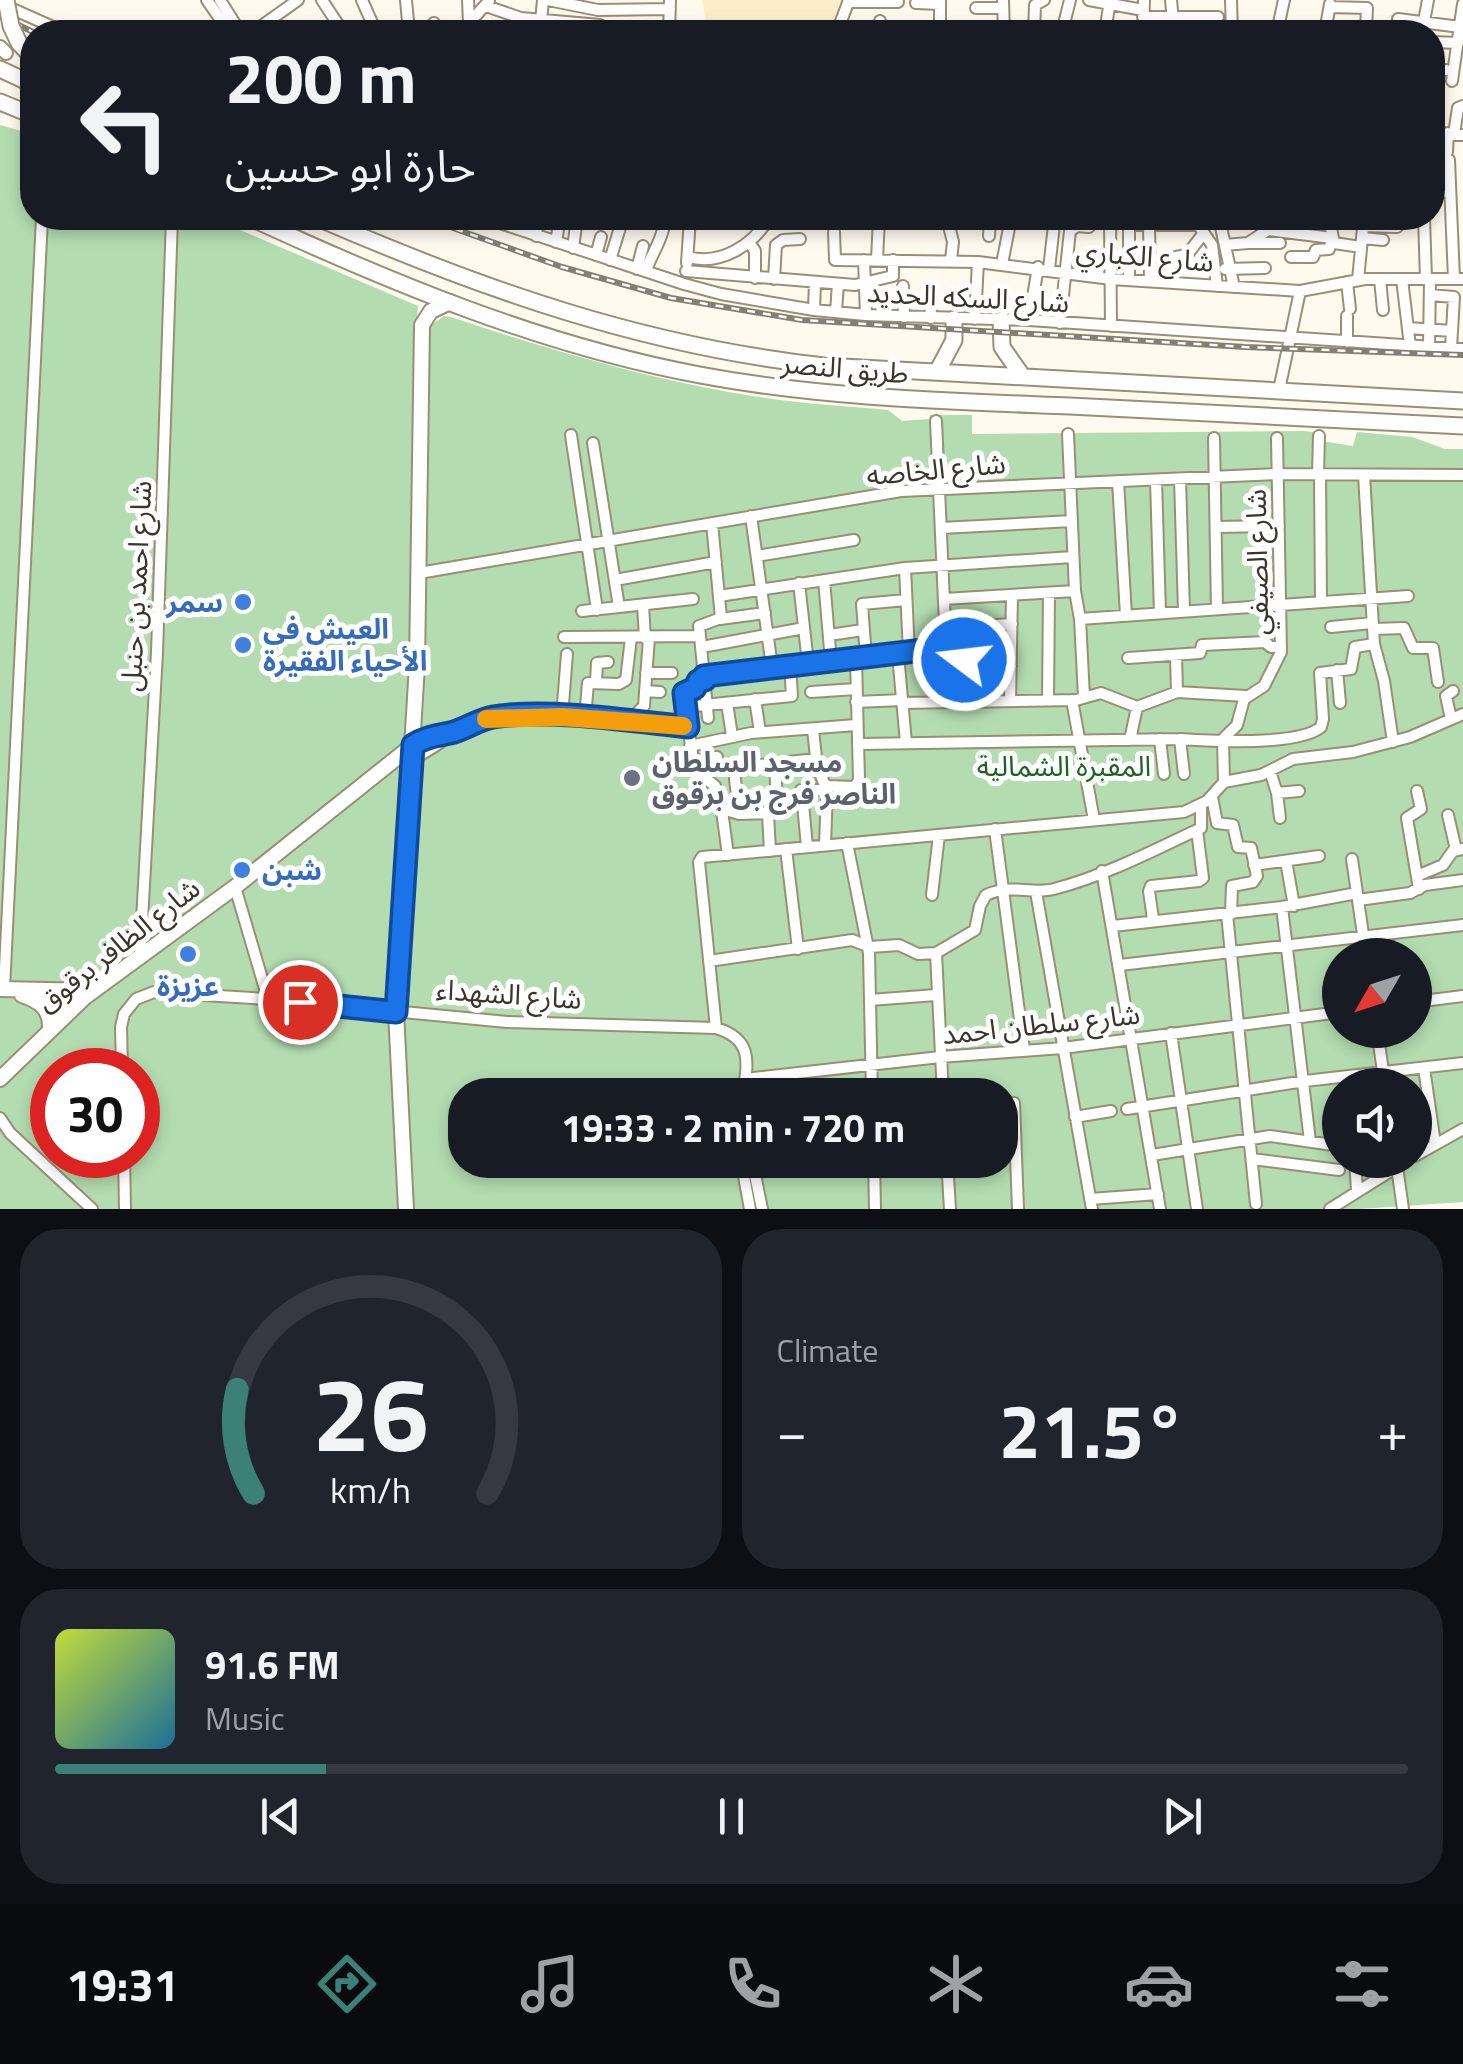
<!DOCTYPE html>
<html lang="en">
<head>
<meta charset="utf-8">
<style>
  :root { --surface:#171b24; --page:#20242c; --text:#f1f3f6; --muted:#9ea1a6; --line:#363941; --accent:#3c8177 }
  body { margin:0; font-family:"Titillium Web","Noto Sans Arabic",sans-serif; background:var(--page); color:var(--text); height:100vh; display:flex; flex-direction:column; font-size:38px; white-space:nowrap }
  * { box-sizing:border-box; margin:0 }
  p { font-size:32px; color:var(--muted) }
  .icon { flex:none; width:55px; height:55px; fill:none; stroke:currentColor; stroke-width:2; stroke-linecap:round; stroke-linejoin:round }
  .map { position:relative; height:1209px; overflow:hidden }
  .panel { display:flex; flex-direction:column; gap:20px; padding:20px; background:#0d0f14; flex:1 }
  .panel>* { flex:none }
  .guide { position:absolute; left:20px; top:20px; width:1425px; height:210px; border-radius:40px; box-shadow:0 5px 15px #0003; background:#171b24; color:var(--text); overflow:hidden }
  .needle { width:65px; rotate:231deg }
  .controls { position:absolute; left:1322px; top:938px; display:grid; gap:20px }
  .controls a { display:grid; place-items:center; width:110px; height:110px; border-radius:50%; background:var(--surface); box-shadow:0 5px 15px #0003; font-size:50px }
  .speed { position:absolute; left:30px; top:1048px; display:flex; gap:20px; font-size:50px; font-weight:700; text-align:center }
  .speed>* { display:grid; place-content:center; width:130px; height:130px; border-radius:50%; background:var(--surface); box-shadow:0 5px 15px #0003; line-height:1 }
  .speed .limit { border:15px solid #d22; background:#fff; color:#111 }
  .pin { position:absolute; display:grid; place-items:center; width:85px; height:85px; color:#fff; margin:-42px; border:5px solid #fff; border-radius:50%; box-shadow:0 2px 10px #0007 }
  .me { position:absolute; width:110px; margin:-55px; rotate:285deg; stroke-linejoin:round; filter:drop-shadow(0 0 8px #0008) }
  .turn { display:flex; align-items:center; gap:35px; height:210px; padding:0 40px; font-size:45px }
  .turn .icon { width:130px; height:130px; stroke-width:2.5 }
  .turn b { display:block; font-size:70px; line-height:85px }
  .big { font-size:75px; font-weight:700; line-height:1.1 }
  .panel .widget { flex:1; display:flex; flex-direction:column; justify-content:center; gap:15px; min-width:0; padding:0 35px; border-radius:40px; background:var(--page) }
  .panel .dial { align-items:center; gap:0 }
  .dial svg { height:260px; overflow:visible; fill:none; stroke:var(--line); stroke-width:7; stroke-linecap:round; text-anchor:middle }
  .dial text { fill:var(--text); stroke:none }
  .song { display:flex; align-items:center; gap:30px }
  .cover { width:120px; height:120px; border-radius:15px; background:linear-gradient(135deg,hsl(70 70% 55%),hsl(200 70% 35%)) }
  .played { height:10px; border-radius:5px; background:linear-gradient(90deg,var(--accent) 20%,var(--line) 20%) }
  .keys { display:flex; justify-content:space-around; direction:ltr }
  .heat { display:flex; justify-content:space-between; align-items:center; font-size:55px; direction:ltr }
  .panel .tiles { flex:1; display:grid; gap:20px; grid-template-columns:1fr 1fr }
  .widget:last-child { grid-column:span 2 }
  .trip { position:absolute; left:448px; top:1078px; width:570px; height:100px; border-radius:40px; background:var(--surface); box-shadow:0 5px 15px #0003; font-weight:700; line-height:100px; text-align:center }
  .tabs { display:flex; height:160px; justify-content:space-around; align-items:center; background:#090b0e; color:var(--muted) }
  .tabs .icon { width:70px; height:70px }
  .tabs .on { color:var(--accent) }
  .tabs b { font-size:45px; color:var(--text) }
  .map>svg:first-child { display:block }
  .built { fill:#fdeec9 }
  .green { fill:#b3dcb1; fill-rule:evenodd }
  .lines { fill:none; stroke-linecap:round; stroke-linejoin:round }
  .minor-casing { stroke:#9a8f74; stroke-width:14 }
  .tertiary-casing { stroke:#9a8f74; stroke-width:16 }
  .secondary-casing { stroke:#9a8f74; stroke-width:18 }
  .trunk-casing { stroke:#9a8f74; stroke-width:19 }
  .minor { stroke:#fff; stroke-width:10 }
  .tertiary { stroke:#fff; stroke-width:12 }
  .secondary { stroke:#fff; stroke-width:14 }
  .trunk { stroke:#fff; stroke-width:15 }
  .rail-casing { stroke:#837f73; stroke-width:6 }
  .rail { stroke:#fff; stroke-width:2.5; stroke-dasharray:8; stroke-linecap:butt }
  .trunk-bridge-casing { stroke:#9a8f74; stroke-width:19; stroke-linecap:butt }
  .trunk-bridge { stroke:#fff; stroke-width:15 }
  .route-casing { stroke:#114b97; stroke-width:25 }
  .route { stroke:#1a73e8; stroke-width:18 }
  .slow { stroke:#f59e0b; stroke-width:18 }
  .shop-dot { fill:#3f7fe0; stroke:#fff; stroke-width:4 }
  .worship-dot { fill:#6b7280; stroke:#fff; stroke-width:4 }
  .labels { text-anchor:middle; stroke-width:10; stroke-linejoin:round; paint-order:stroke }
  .street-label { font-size:28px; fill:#393529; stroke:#fff }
  .shop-label { font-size:28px; font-weight:bold; fill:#366cbe; stroke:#fff; text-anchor:start }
  .worship-label { font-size:28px; font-weight:bold; fill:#5b616d; stroke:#fff; text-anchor:start }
  .park-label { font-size:28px; fill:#1e6121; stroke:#fff }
</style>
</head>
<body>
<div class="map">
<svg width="1463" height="1209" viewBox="0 0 1463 1209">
  <rect width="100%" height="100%" fill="#fffaee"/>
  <!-- built -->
  <path class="built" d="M702,0H840L837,19L829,32H708Z"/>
  <!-- green -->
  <path class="green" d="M0,125L32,134V218H212L418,306L417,317L434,323L444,316L451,317C553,351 657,382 765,398C805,404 847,406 888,410L902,421L929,419L930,415H972V434L1303,431L1313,432L1315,440L1353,446L1357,432L1412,437L1445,449H1463V1202L1359,1209H0ZM1340,955H1415V1030H1340ZM52,1070H138V1155H52ZM1340,1085H1415V1160H1340ZM465,1095H1000V1160H465Z"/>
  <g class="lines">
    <defs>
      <path id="minor" d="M207,0L229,32
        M220,0L240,32
        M322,0L343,32
        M362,0L376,32
        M406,0L409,32
        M468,0L469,24
        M548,0L598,10L670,9
        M940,0V32
        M1003,0L1004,32
        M1089,0L1143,10
        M1171,0L1174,32
        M1231,0L1232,32
        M848,2H898
        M916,3L940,4
        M6,6L64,32
        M486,6L521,18L600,25
        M1330,7L1367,8L1366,29L1340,32
        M976,8H1003
        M1143,17H1218
        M1398,19L1460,27
        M880,21V32
        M1063,30L1090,32
        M253,32L298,0
        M388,32L398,29
        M425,32L434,23
        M461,32L489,1
        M517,32L521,18
        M540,32L543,0
        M669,32L670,0
        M837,32L849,0
        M1034,32L1035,5L1044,0
        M1062,32L1070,0
        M1105,32L1110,1
        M1143,32L1144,0
        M1277,32L1284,0
        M1325,32L1330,4
        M1422,32L1428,0
        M1432,42L1458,43
        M1432,71L1446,70
        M1452,81L1463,4
        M1432,132L1433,108
        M1432,133L1463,135
        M1454,134L1458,108L1463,106
        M1447,152L1448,133
        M1449,160L1454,279
        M1432,192L1450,191
        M485,218L684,284L721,294L814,310L866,315L1029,320L1463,349
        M886,218L895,222H919
        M947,218L953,242L951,260
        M1110,218L1111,326
        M1129,218V280
        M1201,218V229L1212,245L1217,286
        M1219,218L1234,287
        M1329,218L1334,243L1361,247
        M1424,218L1426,279
        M1337,219L1364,220
        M743,220L764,226
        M768,220L802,222L811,218
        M1129,225H1199
        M1149,225L1150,281
        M1364,226L1397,227
        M1268,230L1332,238
        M834,232L835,260L978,262L1111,279L1300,291
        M536,236L538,218
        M989,236L990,218
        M1362,238L1383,240
        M556,242L560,218
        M749,242L755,251V278
        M1249,243H1280
        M1225,245L1248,243L1268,230L1269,218
        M573,248L577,218
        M596,255L601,237
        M688,257C721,266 753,245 769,218
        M1176,257L1187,255L1203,234
        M1291,257H1313L1316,250L1329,249L1332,240
        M610,260L623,218
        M864,260L866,315
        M877,260L879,218
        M687,263L690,218
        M1002,264L1011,218
        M637,269L643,246
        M1049,269L1054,225L1060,218
        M1225,269L1265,268
        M646,271C651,254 659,247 664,226
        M686,271L855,285L893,276V260
        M1098,277L1099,258
        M774,279L776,245L783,240L800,239
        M1380,279L1383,310
        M1402,279L1410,346
        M1358,280L1364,218
        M1347,282L1350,309
        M903,286L904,317
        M930,291L931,318
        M1430,295L1454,297L1451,348
        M814,310L815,282
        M836,312L838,284
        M975,319L978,262
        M1029,320L1038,267
        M1060,323L1070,231L1077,226L1089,227
        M1408,328L1452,331
        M1347,342V316
        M1429,347L1430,279
        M1279,390L1300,291L1365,279H1463
        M936,421L946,647H960L963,660
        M1068,434L1075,591L1080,619L1084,697
        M571,435L597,610
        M1214,438L1217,609
        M593,443L619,607
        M1318,475L1319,436
        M1320,475L1321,601
        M1364,475L1374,644L1384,681L1393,742
        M1180,479L1184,611
        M1156,480L1160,613
        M1118,481L1126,615
        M751,516L772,667
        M1216,527L1279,526
        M941,528L1072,521
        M757,556L854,540
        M905,568L909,653
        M419,573L901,491L1278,474L1463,475
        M615,580L716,562
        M824,580L831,661
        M799,583L808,663
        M719,596L905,568L1073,557
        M944,599L1075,591
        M643,605L645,638
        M582,611L693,599
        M720,619L765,613
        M1080,619L1408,596
        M1331,627L1372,623
        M946,628L1012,624
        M1373,629L1404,628L1413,648H1433L1438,682
        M829,635L863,630
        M564,637L700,636
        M865,644L862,604L906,600
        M702,647L804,628
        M898,654L906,743
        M1176,655L1177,692
        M1128,658L1200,653L1202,645L1265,642L1271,647H1281
        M1337,670L1340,703
        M646,673H672
        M704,676L946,647
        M705,680L698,681L696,687L684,693L693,761L699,773L715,786L720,796L728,855
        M596,681L597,663L608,662
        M645,691L660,692
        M811,692L856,689
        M755,699L760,732
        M1048,700L1049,593
        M1072,700L1094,820
        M962,701L963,660L977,658L984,668L1011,666
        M1010,701L1012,595
        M856,702L902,700
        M727,703L732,736
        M902,703L1076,700L1101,693L1137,707L1177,692L1246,696
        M685,707L792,696L790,665
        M562,717L567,654
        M585,718L588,683L619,684L626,680L631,638
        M708,718L699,626L721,618L712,523
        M1451,719L1446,696L1453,691
        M630,720L644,706L649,638
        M813,730L817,766L827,790L825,845
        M1160,739L1164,774
        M1180,739L1184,774
        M1130,740L1137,707
        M860,744L1180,739C1210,741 1299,746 1321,727L1323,719L1320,673L1351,669L1355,647L1374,644
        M413,745L431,736L450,733
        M690,746L751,733L856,725
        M413,758C438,749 453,728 479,720C528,706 635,722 688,727
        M693,761L717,757
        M751,766L816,759
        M1270,771L1277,793L1280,818
        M735,779L739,814
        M1224,782L1223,739L1237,725L1244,699L1264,686L1281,652L1277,438
        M1224,782L1261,775L1293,759L1353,752L1410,737L1463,714
        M827,786L855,787L859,780L856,659
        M801,790H827
        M1417,791L1421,809L1407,818L1419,889
        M1277,793L1299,791
        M1212,797L1217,823L1233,825L1238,847L1251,848L1257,876L1253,882L1232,886L1231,914
        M803,804L807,847
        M723,809L739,814L768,813
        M1448,815L1456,850
        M995,829L1024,1050
        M847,843L869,953L872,1095
        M786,849L798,949
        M770,851L768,814L777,803L775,764
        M1352,859L1366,955
        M1286,861L1294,906
        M1254,865L1319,856
        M1102,871L1160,1209
        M1417,876L1443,865L1453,851L1463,849
        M235,887L268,999
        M1036,892L1092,1209
        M932,895L939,835
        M1358,900L1410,893L1425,885L1463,880
        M1282,907L1310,1141
        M1227,914L1256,1204
        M1153,919L1149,891L1151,886L1199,881L1203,878L1197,830
        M1113,926L1282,907L1357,893
        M936,953L943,1095
        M140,956L157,652L172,218
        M709,961L852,940L870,947L899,945L918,954L936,953L975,930L980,906L986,895C1012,883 1030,895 1054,889C1104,876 1155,850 1201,828V805
        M1120,965L1463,925
        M4,989L42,218
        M870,1000L936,995
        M1415,1002L1463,996
        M716,1028L699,862L702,857L1184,812L1207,801L1224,782
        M1377,1030L1385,1085
        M1171,1033L1197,1209
        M1424,1068L1435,1144
        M122,1070L121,1027L124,1014L136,999L154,992L268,999L507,1022L716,1028C753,1039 748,1062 743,1095
        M745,1079L940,1057L1063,1048L1340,1012
        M1014,1103L1018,1209
        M1127,1109L1305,1081L1463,1063
        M1075,1117L1111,1111
        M0,1118L10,1133L92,1209
        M124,1155L125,1209
        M1152,1155L1270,1136L1340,1146
        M1415,1156L1463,1129
        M1252,1159L1339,1170
        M741,1160L750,1209
        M752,1160L762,1209
        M874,1160L875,1209
        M947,1160L950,1209
        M1355,1160L1357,1190
        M1396,1160L1403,1209
        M1090,1199L1158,1194
        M1330,1209L1408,1160"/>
      <path id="tertiary" d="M0,47L6,53"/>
      <path id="secondary" d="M0,989L93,991
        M22,995C40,1001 51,1009 50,1029
        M0,1079L85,997L235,887L413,745
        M406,1209L396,1012L417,665L422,325L431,311L450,302"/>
      <path id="trunk" d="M19,43L32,57
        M0,69L32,84
        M0,102L32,115
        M251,218C394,284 544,346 700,375C822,398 946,401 1070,406C1201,412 1332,419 1463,426
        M318,218C484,290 643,346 824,366L1463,401
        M1001,320L1002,347L1023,377
        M937,372L954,340V319"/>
    </defs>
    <!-- minor casing -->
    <use href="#minor" class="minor-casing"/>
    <!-- tertiary casing -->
    <use href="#tertiary" class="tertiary-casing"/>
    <!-- secondary casing -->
    <use href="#secondary" class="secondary-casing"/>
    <!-- trunk casing -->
    <use href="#trunk" class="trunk-casing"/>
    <!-- minor -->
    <use href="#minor" class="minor"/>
    <!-- tertiary -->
    <use href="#tertiary" class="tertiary"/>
    <!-- secondary -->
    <use href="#secondary" class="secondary"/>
    <!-- trunk -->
    <use href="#trunk" class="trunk"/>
    <defs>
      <path id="rail" d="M0,16L33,32
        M425,218L562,267L671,298L802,320L1245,347L1463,355"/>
    </defs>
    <!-- rail casing -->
    <use href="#rail" class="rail-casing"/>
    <!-- rail -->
    <use href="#rail" class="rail"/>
    <defs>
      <path id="trunk-bridge" d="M6,0L11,26L19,43"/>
    </defs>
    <!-- trunk-bridge casing -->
    <use href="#trunk-bridge" class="trunk-bridge-casing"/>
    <!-- trunk-bridge -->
    <use href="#trunk-bridge" class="trunk-bridge"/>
  </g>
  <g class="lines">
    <defs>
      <path id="route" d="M300,1002L396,1012L413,745C426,737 436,736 450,733C464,730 477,720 493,717C547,708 632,721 688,727L684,693L695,688L698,681L705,680L704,676L958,646L962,649L964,660"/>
    </defs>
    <!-- route casing -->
    <use href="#route" class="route-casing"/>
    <!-- route -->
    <use href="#route" class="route"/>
    <!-- slow -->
    <path class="slow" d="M486,719L562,717L683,726"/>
  </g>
  <!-- markers -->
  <g class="shop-dot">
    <circle cx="243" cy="602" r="10"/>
    <circle cx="243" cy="645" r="10"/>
    <circle cx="242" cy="870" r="10"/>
    <circle cx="188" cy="954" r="10"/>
  </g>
  <circle class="worship-dot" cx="632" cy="778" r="10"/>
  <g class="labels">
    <!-- street labels -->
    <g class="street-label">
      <text transform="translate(1145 256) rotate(5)" y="10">شارع الكباري</text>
      <text transform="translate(968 297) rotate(3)" y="10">شارع السكه الحديد</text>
      <text transform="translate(845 368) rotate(5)" y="10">طريق النصر</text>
      <text transform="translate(936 469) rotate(-5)" y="10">شارع الخاصه</text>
      <text transform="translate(1257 562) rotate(-91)" y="10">شارع الصيفي</text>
      <text transform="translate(136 586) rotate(-87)" y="10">شارع احمد بن حنبل</text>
      <text transform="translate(118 945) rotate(-38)" y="10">شارع الظافر برقوق</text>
      <text transform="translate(509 994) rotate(4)" y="10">شارع الشهداء</text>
      <text transform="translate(1041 1024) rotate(-6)" y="10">شارع سلطان احمد</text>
    </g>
    <!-- shop labels -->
    <g class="shop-label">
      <text x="223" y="612" text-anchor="end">سمر</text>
      <text x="263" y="639">العيش في<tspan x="263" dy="32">الأحياء الفقيرة</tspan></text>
      <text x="262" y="880">شبن</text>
      <text x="188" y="996" text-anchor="middle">عزيزة</text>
    </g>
    <!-- worship labels -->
    <g class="worship-label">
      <text x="652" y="772">مسجد السلطان<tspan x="652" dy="32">الناصر فرج بن برقوق</tspan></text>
    </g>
    <!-- park labels -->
    <g class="park-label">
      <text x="1064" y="776">المقبرة الشمالية</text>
    </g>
  </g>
</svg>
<div class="controls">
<a><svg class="needle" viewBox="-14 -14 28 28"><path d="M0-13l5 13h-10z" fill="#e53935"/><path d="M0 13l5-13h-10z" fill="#9ea1a6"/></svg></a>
<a><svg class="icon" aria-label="sound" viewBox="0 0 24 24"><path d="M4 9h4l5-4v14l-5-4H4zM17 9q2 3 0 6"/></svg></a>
</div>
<div class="speed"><div class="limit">30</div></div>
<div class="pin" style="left:300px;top:1002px;background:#d93025"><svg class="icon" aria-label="arrive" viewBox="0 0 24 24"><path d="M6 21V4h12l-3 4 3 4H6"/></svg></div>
<svg class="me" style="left:964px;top:660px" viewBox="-20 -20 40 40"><circle r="17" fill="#1a73e8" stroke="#fff" stroke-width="3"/><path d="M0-11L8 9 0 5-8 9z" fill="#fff"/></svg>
<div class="trip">19:33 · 2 min · 720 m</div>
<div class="guide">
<div class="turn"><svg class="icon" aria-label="left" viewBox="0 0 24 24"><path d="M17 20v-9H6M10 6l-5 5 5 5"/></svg><div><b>200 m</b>حارة ابو حسين</div></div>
</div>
</div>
<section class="panel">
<div class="tiles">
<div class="widget dial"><svg viewBox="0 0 100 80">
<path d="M14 69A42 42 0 1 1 86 69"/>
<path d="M14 69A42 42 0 0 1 9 37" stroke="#3c8177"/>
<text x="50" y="56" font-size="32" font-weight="700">26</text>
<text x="50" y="72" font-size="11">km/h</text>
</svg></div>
<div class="widget"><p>Climate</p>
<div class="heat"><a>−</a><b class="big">21.5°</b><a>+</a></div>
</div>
<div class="widget">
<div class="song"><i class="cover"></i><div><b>91.6 FM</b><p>Music</p></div></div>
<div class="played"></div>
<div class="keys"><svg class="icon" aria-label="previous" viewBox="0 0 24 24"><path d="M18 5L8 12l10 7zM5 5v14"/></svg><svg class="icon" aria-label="pause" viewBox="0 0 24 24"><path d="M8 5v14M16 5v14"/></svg><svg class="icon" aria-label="next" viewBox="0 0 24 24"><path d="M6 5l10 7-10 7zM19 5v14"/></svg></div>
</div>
</div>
</section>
<nav class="tabs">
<b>19:31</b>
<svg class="icon on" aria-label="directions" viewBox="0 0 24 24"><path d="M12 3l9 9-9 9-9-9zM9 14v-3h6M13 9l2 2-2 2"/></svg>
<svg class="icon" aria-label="music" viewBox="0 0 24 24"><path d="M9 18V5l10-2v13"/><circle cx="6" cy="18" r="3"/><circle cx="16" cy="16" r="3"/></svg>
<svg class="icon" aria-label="phone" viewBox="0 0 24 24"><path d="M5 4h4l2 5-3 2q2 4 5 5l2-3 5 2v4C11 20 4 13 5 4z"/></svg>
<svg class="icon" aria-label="climate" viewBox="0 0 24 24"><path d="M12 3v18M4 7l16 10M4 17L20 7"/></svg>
<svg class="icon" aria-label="car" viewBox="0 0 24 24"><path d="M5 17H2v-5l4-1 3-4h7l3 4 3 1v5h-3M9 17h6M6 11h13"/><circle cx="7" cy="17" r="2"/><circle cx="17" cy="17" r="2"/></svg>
<svg class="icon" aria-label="filters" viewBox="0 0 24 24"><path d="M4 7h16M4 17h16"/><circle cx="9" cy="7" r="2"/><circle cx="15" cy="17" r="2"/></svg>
</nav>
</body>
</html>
